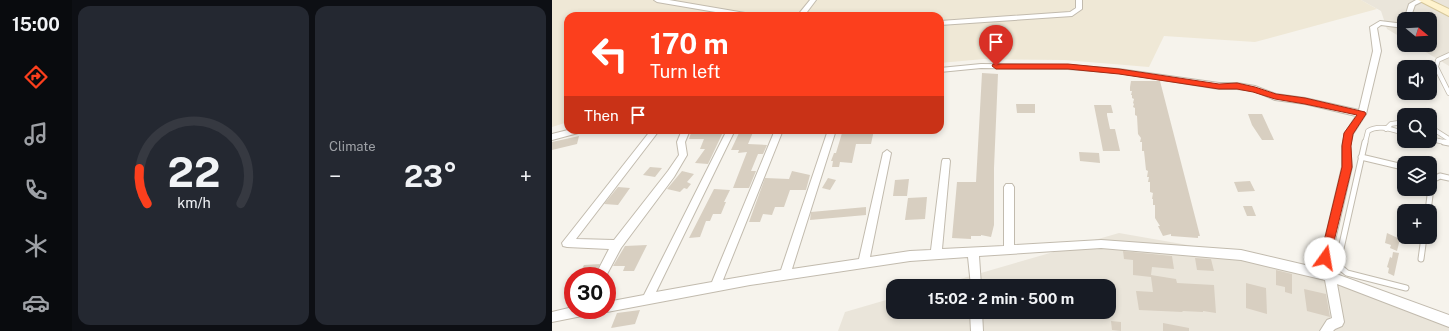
<!DOCTYPE html>
<html lang="en">
<head>
<meta charset="utf-8">
<style>
  :root { --surface:#171b24; --page:#242831; --text:#f1f3f6; --muted:#9ea1a6; --line:#363941; --accent:#fc3f1d }
  body { margin:0; font-family:"Public Sans",sans-serif; background:var(--page); color:var(--text); height:100vh; display:flex; flex-direction:column; font-size:15px; white-space:nowrap }
  * { box-sizing:border-box; margin:0 }
  p { font-size:13px; color:var(--muted) }
  .icon { flex:none; width:22px; height:22px; fill:none; stroke:currentColor; stroke-width:2; stroke-linecap:round; stroke-linejoin:round }
  .map { position:relative; flex:1; overflow:hidden }
  .sheet { display:flex; flex-direction:column; gap:6px; padding:6px; background:#0d0f14; width:480px }
  .sheet>* { flex:none }
  .top-card { position:absolute; left:12px; top:12px; width:380px; height:122px; border-radius:12px; box-shadow:0 2px 6px #0003; background:#fc3f1d; color:#fff; overflow:hidden }
  .needle { width:26px; rotate:108deg }
  .buttons { position:absolute; left:845px; top:12px; display:grid; gap:8px }
  .buttons a { display:grid; place-items:center; width:40px; height:40px; border-radius:8px; background:var(--surface); box-shadow:0 2px 6px #0003; font-size:20px }
  .speed { position:absolute; left:12px; top:267px; display:flex; gap:8px; font-size:20px; font-weight:700; text-align:center }
  .speed>* { display:grid; place-content:center; width:52px; height:52px; border-radius:50%; background:var(--surface); box-shadow:0 2px 6px #0003; line-height:1 }
  .speed .limit { border:6px solid #d22; background:#fff; color:#111 }
  .pin { position:absolute; display:grid; place-items:center; width:34px; height:34px; color:#fff; margin:-41px -17px; border-radius:50% 50% 50% 0; rotate:-45deg; box-shadow:0 0 4px #0007 }
  .pin .icon { rotate:45deg }
  .me { position:absolute; width:44px; margin:-22px; rotate:13deg; stroke-linejoin:round; filter:drop-shadow(0 0 3px #0008) }
  .turn { display:flex; align-items:center; gap:14px; height:84px; padding:0 20px; font-size:18px }
  .turn .icon { width:52px; height:52px; stroke-width:2.5 }
  .turn b { display:block; font-size:28px; line-height:34px }
  .then { display:flex; align-items:center; height:38px; padding:0 20px; background:#0003; gap:8px; font-size:15px }
  .big { font-size:30px; font-weight:700; line-height:1.1 }
  .sheet .widget { flex:1; display:flex; flex-direction:column; justify-content:center; gap:6px; min-width:0; padding:0 14px; border-radius:12px; background:var(--page) }
  .sheet .dial { align-items:center; gap:0 }
  .dial svg { height:104px; overflow:visible; fill:none; stroke:var(--line); stroke-width:7; stroke-linecap:round; text-anchor:middle }
  .dial text { fill:var(--text); stroke:none }
  .heat { display:flex; justify-content:space-between; align-items:center; font-size:22px; direction:ltr }
  .sheet .tiles { flex:1; display:grid; gap:6px; grid-template-columns:repeat(2,1fr) }
  .trip { position:absolute; left:334px; top:279px; width:230px; height:40px; border-radius:12px; background:var(--surface); box-shadow:0 2px 6px #0003; font-weight:700; line-height:40px; text-align:center }
  main { display:flex; flex:1; min-height:0 }
  .tabs { display:flex; flex-direction:column; width:72px; justify-content:space-around; align-items:center; background:#090b0e; color:var(--muted) }
  .tabs .icon { width:28px; height:28px }
  .tabs .active { color:var(--accent) }
  .tabs b { font-size:18px; color:var(--text) }
  .map>svg:first-child { display:block }
  .residential { fill:#eae5da }
  .education { fill:#efe8d6 }
  .building { fill:#d8cfc1 }
  .lines { fill:none; stroke-linecap:round; stroke-linejoin:round }
  .lane-far1-casing { stroke:#c2bbae; stroke-width:5.5 }
  .lane-casing { stroke:#c2bbae; stroke-width:7 }
  .street-casing { stroke:#c2bbae; stroke-width:2 }
  .secondary-casing { stroke:#d6c79b; stroke-width:2 }
  .lane-far1 { stroke:#fff; stroke-width:4 }
  .lane { stroke:#fff; stroke-width:5 }
  .street { fill:#fff; fill-rule:evenodd }
  .secondary { fill:#fff3cd; fill-rule:evenodd }
  .route { fill:#fc3f1d; stroke:#a42913 }
</style>
</head>
<body>
<main>
<nav class="tabs">
<b>15:00</b>
<svg class="icon active" aria-label="directions" viewBox="0 0 24 24"><path d="M12 3l9 9-9 9-9-9zM9 14v-3h6M13 9l2 2-2 2"/></svg>
<svg class="icon" aria-label="music" viewBox="0 0 24 24"><path d="M9 18V5l10-2v13"/><circle cx="6" cy="18" r="3"/><circle cx="16" cy="16" r="3"/></svg>
<svg class="icon" aria-label="phone" viewBox="0 0 24 24"><path d="M5 4h4l2 5-3 2q2 4 5 5l2-3 5 2v4C11 20 4 13 5 4z"/></svg>
<svg class="icon" aria-label="climate" viewBox="0 0 24 24"><path d="M12 3v18M4 7l16 10M4 17L20 7"/></svg>
<svg class="icon" aria-label="car" viewBox="0 0 24 24"><path d="M5 17H2v-5l4-1 3-4h7l3 4 3 1v5h-3M9 17h6M6 11h13"/><circle cx="7" cy="17" r="2"/><circle cx="17" cy="17" r="2"/></svg>
</nav>
<section class="sheet">
<div class="tiles">
<div class="widget dial"><svg viewBox="0 0 100 80">
<path d="M14 69A42 42 0 1 1 86 69"/>
<path d="M14 69A42 42 0 0 1 8 42" stroke="#fc3f1d"/>
<text x="50" y="56" font-size="32" font-weight="700">22</text>
<text x="50" y="72" font-size="11">km/h</text>
</svg></div>
<div class="widget"><p>Climate</p>
<div class="heat"><a>−</a><b class="big">23°</b><a>+</a></div>
</div>
</div>
</section>
<div class="map">
<svg width="897" height="331" viewBox="0 0 897 331">
  <rect width="100%" height="100%" fill="#f6f3ec"/>
  <!-- residential -->
  <path class="residential" d="M809,0H897V66L862,45H878V19H852V39L835,29L829,11Z
    M567,233L727,261L762,276L897,323V331H286L293,312L341,298V312H557V286H384Z"/>
  <!-- education -->
  <path class="education" d="M0,0H809L825,9L703,42L612,36L597,67L512,60L432,59L388,63V16H16V122L0,127Z"/>
  <!-- building -->
  <path class="building" d="M430,73L446,74L442,168V225L439,237L429,235V236H419V239L400,238L405,182H424Z
    M579,81H608L648,236H646V238L619,236V234L611,236L606,226H608L603,218V205H601V199H600L601,193L598,192V182H596L597,177H595L596,171L594,170L592,151H590V142H588L589,138L586,134L585,116L583,115V108L581,107L582,104L581,103L582,99L580,98V95H579L580,91H578V87Z
    M464,104H483V113H465Z
    M542,105H559L561,113H555V115L558,129H563L568,151H551Z
    M696,114H710L722,140H710L700,125Z
    M140,130H172L156,164L143,163L153,149H148L152,139H137Z
    M190,130H202L196,144L215,145L211,154H206L199,171H204L197,188H181L195,152L186,153L187,150H179L187,133Z
    M311,130H322L319,144H304L300,163L288,162L287,167H280L281,161H279L282,153H284L290,133L311,134Z
    M27,136L25,144L0,150V142Z
    M527,152L547,153L548,163L528,161Z
    M98,167L110,168L103,177L91,175Z
    M130,171L142,174L135,182L139,184L135,189L132,188L128,192L115,189Z
    M240,171L258,175L254,190H238L232,207H223L220,215L211,214L208,222H197L213,178L237,179Z
    M276,178L284,180L278,190L270,188Z
    M357,179L355,196H341L343,180Z
    M698,181L703,191L686,192L682,182Z
    M66,187L78,188L66,205L52,204Z
    M162,189L178,190L172,202H174L169,214H161L158,221H154L148,237L137,238Z
    M375,197L373,219L353,220L356,198Z
    M691,206H700L704,216H695Z
    M314,207V215L258,220L259,212Z
    M835,233L848,239L845,251L838,248L839,245L833,243Z
    M95,245L82,271H71L73,266H61L73,246Z
    M571,251L620,256L622,269L600,267L599,275L624,279L625,283L662,285L664,313L651,311V312L630,311L631,312L587,310L584,291L601,292L599,277L581,275V260L572,259Z
    M841,252L847,253L842,276L836,273L837,268L835,267L838,257L840,258Z
    M643,258L659,259L662,271L645,270Z
    M48,264L42,276H26L32,265Z
    M724,270L740,274V294L733,292V287L724,285Z
    M694,283L714,288L715,314L694,308Z
    M752,289L774,294L778,317L755,311Z
    M88,310L83,324L59,328L65,313Z
    M559,321L569,322V331L560,330Z
    M611,323L637,328V331H611Z"/>
  <g class="lines">
    <defs>
      <path id="lane-far1" d="M897,55L886,60L884,67L897,93
        M878,127L897,139
        M834,129L839,124L852,122
        M878,139L897,143
        M813,143L816,131C827,124 840,130 852,133"/>
      <path id="lane" d="M813,142L786,262L789,268L795,273L854,288
        M892,142L897,143
        M809,157L851,167
        M876,211L880,180L888,176L897,178
        M869,259L872,237"/>
      <path id="street" d="M102,0H117L199,14L202,16H187L105,2Z
        M258,0H264L252,16H245Z
        M524,0H530V9L520,16L388,25V21L518,12L524,8Z
        M864,0H873L863,5L858,19L852,20L857,4Z
        M828,21L852,24V28L829,25L825,28L829,51L814,114L801,134L798,146L800,167L776,271L897,315V327L785,284L792,322L790,326L783,329L781,331H768L775,320L780,318L773,280L689,260L549,248L427,256L429,286H419L416,257L358,261L198,285L55,312L51,310H55V302L92,295L175,130H183L104,292L160,282L223,130H231L171,280L229,270L276,130H284L240,269L307,259L331,153L335,150L339,153L318,257L358,251L379,250L390,161L391,159H397L398,161L390,249L452,246V187L454,184H460L462,187V245L549,240L689,250L766,268L790,167V146L793,133L804,116L753,104L723,100L702,91L685,89H667L567,73L516,69L429,68L388,72V68L429,64L516,65L567,69L667,83H685L703,86L724,94L753,98L807,110L821,51L818,27Z
        M16,130H31L30,132L0,140V134Z
        M99,130H105L106,132L24,239L62,240L116,171L127,155L125,142L130,130H138L133,142L135,155L122,177L69,248L54,276H43L57,249L15,247L11,246L10,243Z
        M21,307V310H41L39,314L35,315L0,322V312Z
        M418,312H430L431,331H419Z"/>
      <path id="secondary" d="M866,0H878L897,9V16Z"/>
    </defs>
    <!-- lane-far1 casing -->
    <use href="#lane-far1" class="lane-far1-casing"/>
    <!-- lane casing -->
    <use href="#lane" class="lane-casing"/>
    <!-- street casing -->
    <use href="#street" class="street-casing"/>
    <!-- secondary casing -->
    <use href="#secondary" class="secondary-casing"/>
    <!-- lane-far1 -->
    <use href="#lane-far1" class="lane-far1"/>
    <!-- lane -->
    <use href="#lane" class="lane"/>
    <!-- street -->
    <use href="#street" class="street"/>
    <!-- secondary -->
    <use href="#secondary" class="secondary"/>
  </g>
  <!-- route -->
  <path class="route" d="M441,64H516L567,69L667,84L685,83L703,87L724,94L753,98L813,112L814,114L801,134L799,146L800,167L777,262L773,263L770,262L768,258L790,167V146L792,133L805,115L753,104L723,99L701,92L685,89H667L567,74L516,69H444L440,66Z"/>
</svg>
<div class="buttons">
<a><svg class="needle" viewBox="-14 -14 28 28"><path d="M0-13l5 13h-10z" fill="#e53935"/><path d="M0 13l5-13h-10z" fill="#9ea1a6"/></svg></a>
<a><svg class="icon" aria-label="sound" viewBox="0 0 24 24"><path d="M4 9h4l5-4v14l-5-4H4zM17 9q2 3 0 6"/></svg></a>
<a><svg class="icon" aria-label="search" viewBox="0 0 24 24"><circle cx="10" cy="10" r="6"/><path d="M15 15l6 6"/></svg></a>
<a><svg class="icon" aria-label="layers" viewBox="0 0 24 24"><path d="M12 4l9 5-9 5-9-5zM3 14l9 5 9-5"/></svg></a>
<a>+</a>
</div>
<div class="speed"><div class="limit">30</div></div>
<div class="pin" style="left:444px;top:66px;background:#d93025"><svg class="icon" aria-label="arrive" viewBox="0 0 24 24"><path d="M6 21V4h12l-3 4 3 4H6"/></svg></div>
<svg class="me" style="left:773px;top:258px" viewBox="-20 -20 40 40"><circle r="19" fill="#fff"/><path d="M0-13L10 11 0 6-10 11z" fill="#fc3f1d"/></svg>
<div class="trip">15:02 · 2 min · 500 m</div>
<div class="top-card">
<div class="turn"><svg class="icon" aria-label="left" viewBox="0 0 24 24"><path d="M17 20v-9H6M10 6l-5 5 5 5"/></svg><div><b>170 m</b>Turn left</div></div>
<div class="then">Then<svg class="icon" aria-label="arrive" viewBox="0 0 24 24"><path d="M6 21V4h12l-3 4 3 4H6"/></svg></div>
</div>
</div>
</main>
</body>
</html>
